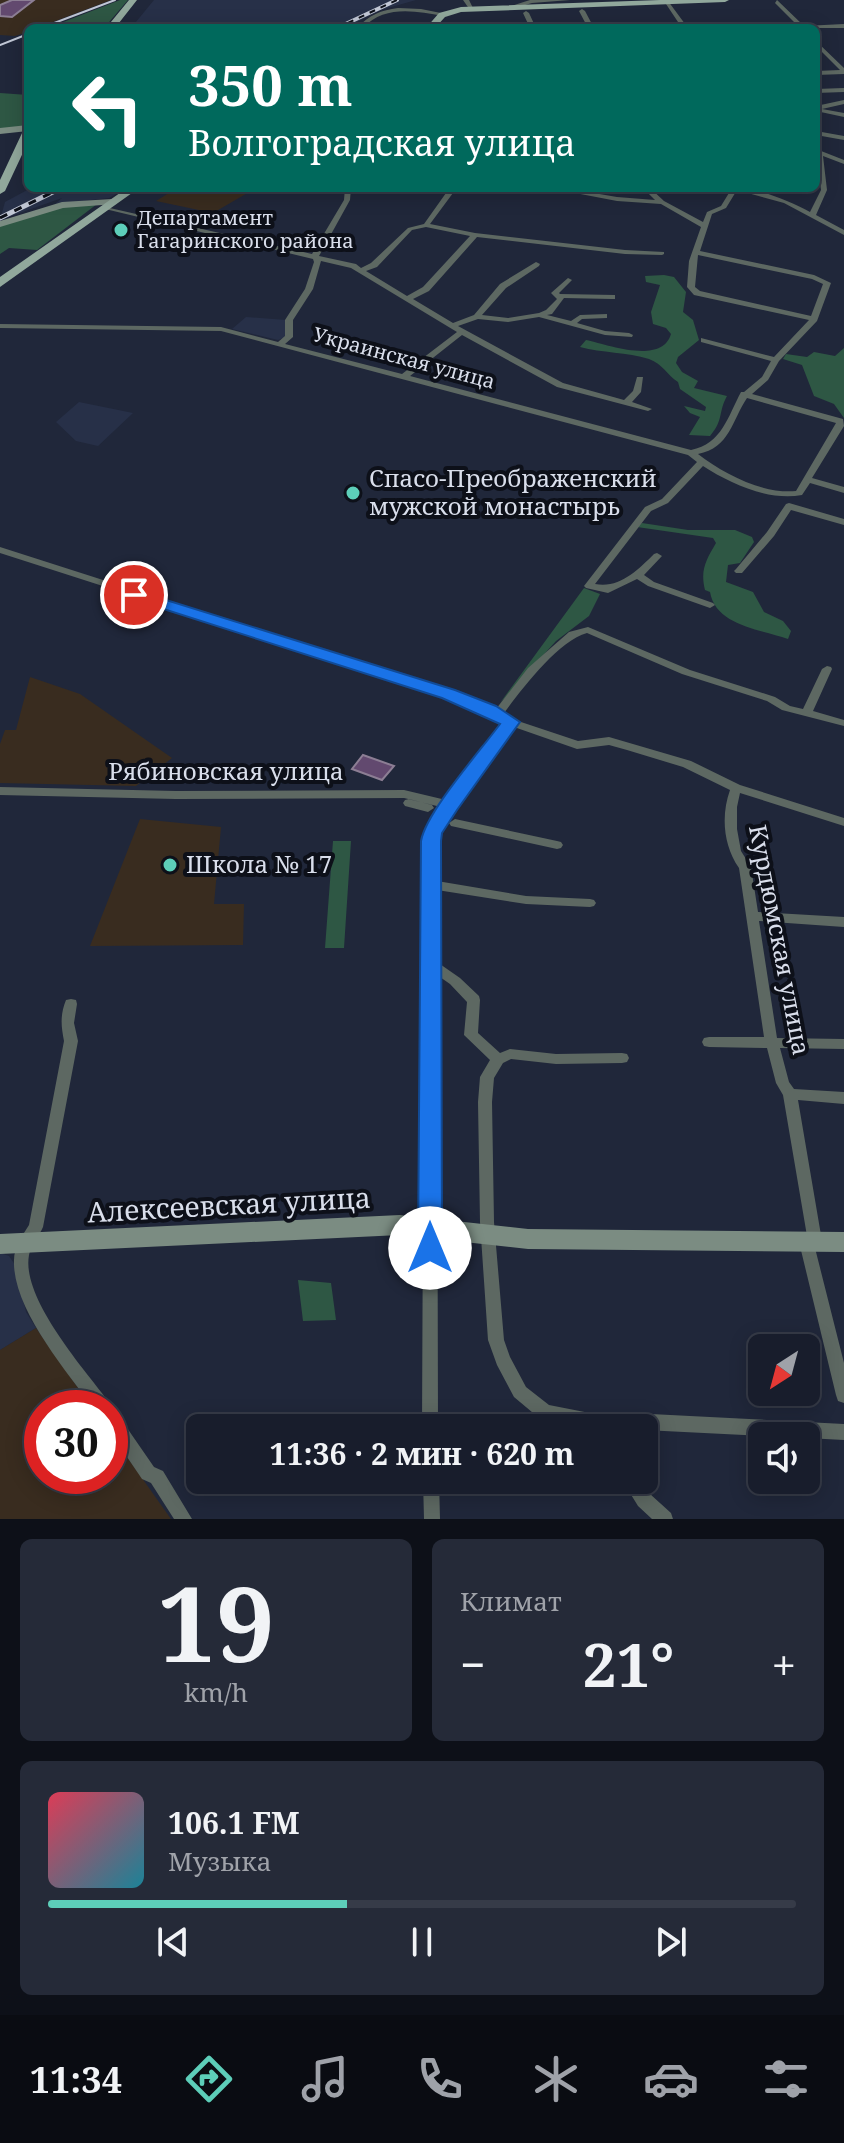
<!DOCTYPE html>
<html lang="ru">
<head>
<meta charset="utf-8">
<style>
  :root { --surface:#181d2c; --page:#252a38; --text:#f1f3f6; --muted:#9fa2a9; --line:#363b48; --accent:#5dceb9 }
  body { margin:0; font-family:"Noto Serif",serif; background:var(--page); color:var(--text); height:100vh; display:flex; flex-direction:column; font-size:30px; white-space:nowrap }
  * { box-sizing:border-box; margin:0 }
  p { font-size:26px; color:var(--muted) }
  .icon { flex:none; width:44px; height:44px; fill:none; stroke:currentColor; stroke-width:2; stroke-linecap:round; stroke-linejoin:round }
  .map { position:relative; height:1519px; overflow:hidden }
  .sheet { display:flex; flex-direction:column; gap:20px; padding:20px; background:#0d1018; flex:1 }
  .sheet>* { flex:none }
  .hud { position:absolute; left:24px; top:24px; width:796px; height:168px; border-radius:12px; box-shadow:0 4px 20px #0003,0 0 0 2px var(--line); background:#00695c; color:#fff; overflow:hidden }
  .needle { width:52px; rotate:216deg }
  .buttons { position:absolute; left:748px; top:1334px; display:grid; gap:16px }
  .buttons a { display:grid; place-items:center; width:72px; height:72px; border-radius:12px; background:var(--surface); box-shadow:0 4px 20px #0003,0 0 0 2px var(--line); font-size:40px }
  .speed { position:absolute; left:24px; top:1390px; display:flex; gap:16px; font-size:40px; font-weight:700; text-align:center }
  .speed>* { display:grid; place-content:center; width:104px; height:104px; border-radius:50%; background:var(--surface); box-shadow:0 4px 20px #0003,0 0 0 2px var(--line); line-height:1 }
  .speed .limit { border:12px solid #d22; background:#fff; color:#111 }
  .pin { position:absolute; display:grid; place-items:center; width:68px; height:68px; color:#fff; margin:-34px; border:4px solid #fff; border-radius:50%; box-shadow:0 2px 8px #0007 }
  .me { position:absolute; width:88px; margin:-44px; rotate:0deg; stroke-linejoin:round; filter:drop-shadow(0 0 6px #0008) }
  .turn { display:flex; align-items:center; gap:28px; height:168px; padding:0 32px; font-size:36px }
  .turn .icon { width:104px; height:104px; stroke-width:2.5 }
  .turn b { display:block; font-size:56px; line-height:68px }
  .big { font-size:60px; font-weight:700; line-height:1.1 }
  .sheet .widget { flex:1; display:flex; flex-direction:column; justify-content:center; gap:12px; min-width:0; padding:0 28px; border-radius:12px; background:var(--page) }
  .sheet .dial { align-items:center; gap:0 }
  .dial b { font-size:104px; line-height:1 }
  .song { display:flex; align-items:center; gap:24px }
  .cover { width:96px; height:96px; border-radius:12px; background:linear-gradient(135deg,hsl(350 70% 55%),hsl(190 70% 35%)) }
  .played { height:8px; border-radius:4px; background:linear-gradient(90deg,var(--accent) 40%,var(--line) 40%) }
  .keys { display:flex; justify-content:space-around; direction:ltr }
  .heat { display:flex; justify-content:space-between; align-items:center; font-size:44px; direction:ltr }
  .sheet .tiles { flex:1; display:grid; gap:20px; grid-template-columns:1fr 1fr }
  .widget:last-child { grid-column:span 2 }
  .trip { position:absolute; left:186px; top:1414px; width:472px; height:80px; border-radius:12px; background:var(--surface); box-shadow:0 4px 20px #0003,0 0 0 2px var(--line); font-weight:700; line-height:80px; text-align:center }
  .tabs { display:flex; height:128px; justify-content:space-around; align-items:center; background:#0a0c12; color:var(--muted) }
  .tabs .icon { width:56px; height:56px }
  .tabs .selected { color:var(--accent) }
  .tabs b { font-size:36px; color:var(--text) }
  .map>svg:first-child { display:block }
  .built { fill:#273048 }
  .education { fill:#392c1f }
  .green { fill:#2e5744 }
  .building { fill:#62496f; stroke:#8c7e94; stroke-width:2 }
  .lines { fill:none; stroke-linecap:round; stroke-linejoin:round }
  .street { fill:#5d6862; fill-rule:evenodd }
  .secondary { fill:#7b8c82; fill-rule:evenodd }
  .primary { fill:#91a89c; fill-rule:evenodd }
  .tram { stroke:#c1c7d5; stroke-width:2 }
  .rail-far1-casing { stroke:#c1c7d5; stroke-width:4 }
  .rail-casing { stroke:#c1c7d5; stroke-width:5 }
  .rail-far1 { stroke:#0d1019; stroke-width:2; stroke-dasharray:6; stroke-linecap:butt }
  .rail { stroke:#0d1019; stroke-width:3; stroke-dasharray:8; stroke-linecap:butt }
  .route { fill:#1a73e8; stroke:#114b97; stroke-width:2 }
  .poi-dot { fill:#5dceb9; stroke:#0d1019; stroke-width:3 }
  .labels { text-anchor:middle; stroke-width:8; stroke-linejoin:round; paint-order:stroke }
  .far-poi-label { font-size:20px; fill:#d9deeb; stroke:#0d1019; text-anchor:start }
  .far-street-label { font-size:20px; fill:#d9deeb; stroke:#0d1019 }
  .poi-label { font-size:24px; fill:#d9deeb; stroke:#0d1019; text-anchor:start }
  .street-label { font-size:24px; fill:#d9deeb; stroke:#0d1019 }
  .near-street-label { font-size:28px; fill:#d9deeb; stroke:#0d1019 }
</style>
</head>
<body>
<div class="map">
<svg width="844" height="1519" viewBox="0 0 844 1519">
  <rect width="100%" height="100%" fill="#20273a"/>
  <!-- built -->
  <path class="built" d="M154,0H416L381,10L345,28H131Z
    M31,188H127L109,198L55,204L62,198L0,220L5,202Z
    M246,317L286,320V337L278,340L232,329Z
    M79,402L133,413L98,446L76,441L56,422Z
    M0,1253L9,1256L15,1265L26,1312L36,1328L0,1350Z"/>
  <!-- education -->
  <path class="education" d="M0,0H111L37,28H28V32L15,36L0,35Z
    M177,188H256L213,213L156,201Z
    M30,677L80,694L172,758L136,786L0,783V744L5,730H16Z
    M140,819L221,827L214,904H244L243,945L90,946Z
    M36,1328L92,1408H42V1476H110V1433L171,1519H0V1350Z"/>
  <!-- green -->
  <path class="green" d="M120,0H128L104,28H97L99,24H78L74,28H48Z
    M0,93L28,95V119L22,126L0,130Z
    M97,204L37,250L9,248L0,254V226L63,206Z
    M664,275L674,277L686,292L683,312L693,320L699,340L678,357L676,363L682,372L698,381L694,388L727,396C718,412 724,420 710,436L689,435L700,417L690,413L684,406L705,411L706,407L680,389L678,382C667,375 663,364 649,359C627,352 602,353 580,347L586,340C609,345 662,365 671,334L666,328L653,324L651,312L660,285L646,282L645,276Z
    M844,348V418L834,404L814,396L802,365L783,359L786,354L807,357L814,352L835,356Z
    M642,523L688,530H735L752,537L754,542L740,563L728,565L726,582L753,592L764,612L783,621L791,631L788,639C760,629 716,626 710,592L705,590C700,570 706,560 716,543L713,538L637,527Z
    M584,588L600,594L589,616L556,641L500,703Z
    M333,841H351L344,948H325Z
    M298,1280L331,1283L336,1320L303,1321Z"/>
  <!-- building -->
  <path class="building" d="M12,0H34L12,17L0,16V5Z
    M363,755L394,766L382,780L352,769Z"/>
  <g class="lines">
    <!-- street -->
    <path class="street" d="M463,0H469L474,10H470Z
      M530,0H570L532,3L508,10L505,8Z
      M777,0L804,26L844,24V28H770L798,26L775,3Z
      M664,1H668L688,28H682Z
      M398,8L421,9L446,14L443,16C415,11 384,5 363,28H357C369,15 381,10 398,8Z
      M582,9L585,11L594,28H588L579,11Z
      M526,11L529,13L536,28H530L523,13Z
      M816,41L844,68V74L816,75V71L840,70L816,46Z
      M844,88V92L816,93V89Z
      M844,100V104L822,109L844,113V117L816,111V106Z
      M816,131L844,136V140L816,135Z
      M816,149L844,160V164L823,156L827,190L816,215L844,230V235L784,203L737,190L726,208L712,214L700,251L814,275L831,283L817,321L779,361L768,380L752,394L843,419L844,426L812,478L844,487V493L810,483L802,495C768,501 731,484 703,466L668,503L651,511L595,584C619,589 638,570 654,554L657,553L662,556L644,575L654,582L713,603L715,605L710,608L648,586L637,579L608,593L586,588L584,586L645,507L662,499L697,462L688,455L221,331L0,328V324L221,327L278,342L285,336V320L305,289L314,262L313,259L101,208V206L312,254L344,200L345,188H351L350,200L319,256L356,264L361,268L371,263L408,228L424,224L446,193L441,188H448L453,193L430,224L475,233L625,250L664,252V254L662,255L625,254L477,237L429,291L413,299L453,323L474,315L500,284L536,262L540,264L539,266L506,288L482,315L508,318L539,313L546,310L557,299L551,293L568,278L572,280L559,293L560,294L615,295V299H612L564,298L552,314L547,315L571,321L580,315L607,314V318L582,319L577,323L605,331L629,333L633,335L632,337L605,335L539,317L508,322L478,319L458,326L563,383L624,400L633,391L637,377H643L641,392L632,402L652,409L648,411L557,387L462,335L410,376L691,450C722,444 728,416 741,392H744L762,377L771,361L701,342V338L774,357L809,320L694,295L687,287L689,261L701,227L661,204L617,201L549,188H564L617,197L655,200L643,188H650L664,201L703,222L707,212L721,206L732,188C759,188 787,200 810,212L821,190ZM426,227L470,236L423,287L407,296L366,271L377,267L412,230ZM698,255L812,279L823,284L811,316L700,291L695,287ZM321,261L351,268L457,332L402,374L285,344L293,337V320L313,289ZM747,398L836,423L796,491C762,494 724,474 698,454C730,448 732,420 747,398Z
      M503,188L531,190L542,188L532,194Z
      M789,503L844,519V525L791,510L774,536L742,573H736L734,571L736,569L767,532L786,504Z
      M0,547L453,692L496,709L528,668L569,632L588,627L690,670L775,697L790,706L803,709L822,669L827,666L831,667L832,669L813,711L844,720V726L782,710L767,701L682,674L587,633C558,641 522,689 504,713L515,720L578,741L609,737L691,761L740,785L844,818V826L740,793L737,807V829L741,851L751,867L758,912L844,917V927L759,921L777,1038L844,1039V1049L780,1048L789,1082L794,1089L844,1092V1104L798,1100L822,1241L820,1246L815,1248L844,1363V1403L838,1401L836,1395L799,1242L801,1237L807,1236L783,1095L776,1083L767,1048L709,1047L704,1046L702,1042L704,1038L709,1037H764L739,868C723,845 721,815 730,790L683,767L627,750L609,745L577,749L514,727C494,759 441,808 437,842C435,855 437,868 437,881L526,896L590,899L594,900L596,903L594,906L590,907L526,904L437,890V962L460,978L479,996L480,1000L478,1033L500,1053L510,1049L556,1054L622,1053L627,1054L629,1058L627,1062L622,1063L556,1064L511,1059L503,1063L494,1078L492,1102L494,1222L504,1340L510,1357L526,1387L549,1405L605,1416L631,1413L844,1424V1440L806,1438V1436H766L644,1430V1428H585L571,1425L572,1428H551L514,1397L497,1365L488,1340L480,1222L478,1102L480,1077L490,1060L464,1035L467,1002L450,984L437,975L438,1428H422L424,966L423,963L425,960V841L430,827L441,807L404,798L176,799L0,795V787L176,791L404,790L446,800L488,748L505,723L486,712L445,696L0,553Z
      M409,799L432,805L434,808L428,812L405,806L403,803L405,800Z
      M455,819L557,841L561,842L563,845L561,848L557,849L451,826L449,823Z
      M71,999L76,1000L77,1004L74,1023L78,1041L43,1227C39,1236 31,1245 29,1255C21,1298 84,1369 109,1402L111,1408L110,1410L116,1412L154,1467L163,1471L192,1519H174L151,1483L142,1479L110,1432V1408H93C66,1370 12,1308 14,1260C14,1247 23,1235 29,1225L64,1041C61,1026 60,1015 66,1000Z
      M423,1480H439L440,1519H424Z
      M622,1480H640L650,1494L671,1513L673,1519H652L638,1506Z"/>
    <!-- secondary -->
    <path class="secondary" d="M28,125V131L0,134V128Z
      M112,199L117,202L115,204L63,208L0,227V221L62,202Z
      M400,1215L528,1229L844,1232V1252L528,1249L400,1235L0,1254V1234Z"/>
    <!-- primary -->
    <path class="primary" d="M129,0H137L115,28H106Z
      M660,0H729L725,2L461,12L445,17L435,28H426L439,13L461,7Z
      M28,128V142L5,191L0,194V180L23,131Z
      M127,188H139L0,287V277Z"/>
    <!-- tram -->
    <path class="tram" d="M41,28L115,0
      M0,45L28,34"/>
    <defs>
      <path id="rail-far1" d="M337,28L397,0"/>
      <path id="rail" d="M0,218L61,188"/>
    </defs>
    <!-- rail-far1 casing -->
    <use href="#rail-far1" class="rail-far1-casing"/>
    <!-- rail casing -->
    <use href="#rail" class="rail-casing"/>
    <!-- rail-far1 -->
    <use href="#rail-far1" class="rail-far1"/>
    <!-- rail -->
    <use href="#rail" class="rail"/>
  </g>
  <!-- route -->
  <path class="route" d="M134,590L455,690L496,706L520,722L457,810L442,833L441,841L442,1248L438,1256L430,1259L421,1256L418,1248L421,841C426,812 481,750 500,724L442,698L129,598V591Z"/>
  <!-- markers -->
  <g class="poi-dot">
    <circle cx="121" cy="230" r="8"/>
    <circle cx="353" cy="493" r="8"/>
    <circle cx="170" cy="865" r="8"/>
  </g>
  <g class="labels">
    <!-- far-poi labels -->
    <g class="far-poi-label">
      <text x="137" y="225">Департамент<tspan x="137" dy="23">Гагаринского района</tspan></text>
    </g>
    <!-- far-street labels -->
    <g class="far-street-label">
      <text transform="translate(404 358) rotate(15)" y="7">Украинская улица</text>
    </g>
    <!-- poi labels -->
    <g class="poi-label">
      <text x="369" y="487">Спасо-Преображенский<tspan x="369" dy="28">мужской монастырь</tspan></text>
      <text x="186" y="873">Школа № 17</text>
    </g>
    <!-- street labels -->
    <g class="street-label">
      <text x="226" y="780">Рябиновская улица</text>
      <text transform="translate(779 940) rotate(79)" y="8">Курдюмская улица</text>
    </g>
    <!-- near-street labels -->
    <g class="near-street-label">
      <text transform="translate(229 1205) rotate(-3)" y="10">Алексеевская улица</text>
    </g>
  </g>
</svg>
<div class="buttons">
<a><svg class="needle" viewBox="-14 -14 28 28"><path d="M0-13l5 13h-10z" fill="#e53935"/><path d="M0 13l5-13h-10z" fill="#9fa2a9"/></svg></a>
<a><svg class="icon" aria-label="sound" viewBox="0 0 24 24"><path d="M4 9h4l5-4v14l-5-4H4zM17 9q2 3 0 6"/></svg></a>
</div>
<div class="speed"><div class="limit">30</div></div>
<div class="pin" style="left:134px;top:595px;background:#d93025"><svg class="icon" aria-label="arrive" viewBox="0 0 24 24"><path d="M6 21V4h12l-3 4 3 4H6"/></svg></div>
<svg class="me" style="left:430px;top:1248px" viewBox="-20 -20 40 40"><circle r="19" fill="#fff"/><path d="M0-13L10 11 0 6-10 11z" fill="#1a73e8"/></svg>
<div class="trip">11:36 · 2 мин · 620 m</div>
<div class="hud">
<div class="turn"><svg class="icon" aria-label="left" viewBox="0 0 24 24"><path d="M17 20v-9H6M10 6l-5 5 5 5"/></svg><div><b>350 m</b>Волгоградская улица</div></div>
</div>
</div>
<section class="sheet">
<div class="tiles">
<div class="widget dial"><b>19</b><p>km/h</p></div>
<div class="widget"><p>Климат</p>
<div class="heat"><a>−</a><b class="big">21°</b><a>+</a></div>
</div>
<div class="widget">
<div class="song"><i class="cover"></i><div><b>106.1 FM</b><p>Музыка</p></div></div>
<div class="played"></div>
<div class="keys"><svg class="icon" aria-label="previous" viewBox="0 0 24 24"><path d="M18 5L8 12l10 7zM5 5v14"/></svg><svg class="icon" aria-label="pause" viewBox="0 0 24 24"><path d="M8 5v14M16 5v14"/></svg><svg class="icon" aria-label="next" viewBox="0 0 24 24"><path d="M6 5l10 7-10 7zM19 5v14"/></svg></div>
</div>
</div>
</section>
<nav class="tabs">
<b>11:34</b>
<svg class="icon selected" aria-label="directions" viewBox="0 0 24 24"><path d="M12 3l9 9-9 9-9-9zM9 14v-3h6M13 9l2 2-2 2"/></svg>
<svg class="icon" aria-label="music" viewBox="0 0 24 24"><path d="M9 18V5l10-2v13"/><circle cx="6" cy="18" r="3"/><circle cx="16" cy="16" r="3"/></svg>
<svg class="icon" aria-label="phone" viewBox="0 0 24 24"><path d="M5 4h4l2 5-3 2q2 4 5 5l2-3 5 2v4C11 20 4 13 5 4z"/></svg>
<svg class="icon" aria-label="climate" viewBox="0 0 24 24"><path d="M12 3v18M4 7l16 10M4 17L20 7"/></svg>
<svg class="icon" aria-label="car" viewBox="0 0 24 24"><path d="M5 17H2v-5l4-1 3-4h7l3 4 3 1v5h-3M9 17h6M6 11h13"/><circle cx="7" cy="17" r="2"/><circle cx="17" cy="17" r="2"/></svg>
<svg class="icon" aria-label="filters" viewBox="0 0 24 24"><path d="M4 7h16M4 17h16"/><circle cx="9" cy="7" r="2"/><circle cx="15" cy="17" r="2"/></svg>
</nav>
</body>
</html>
